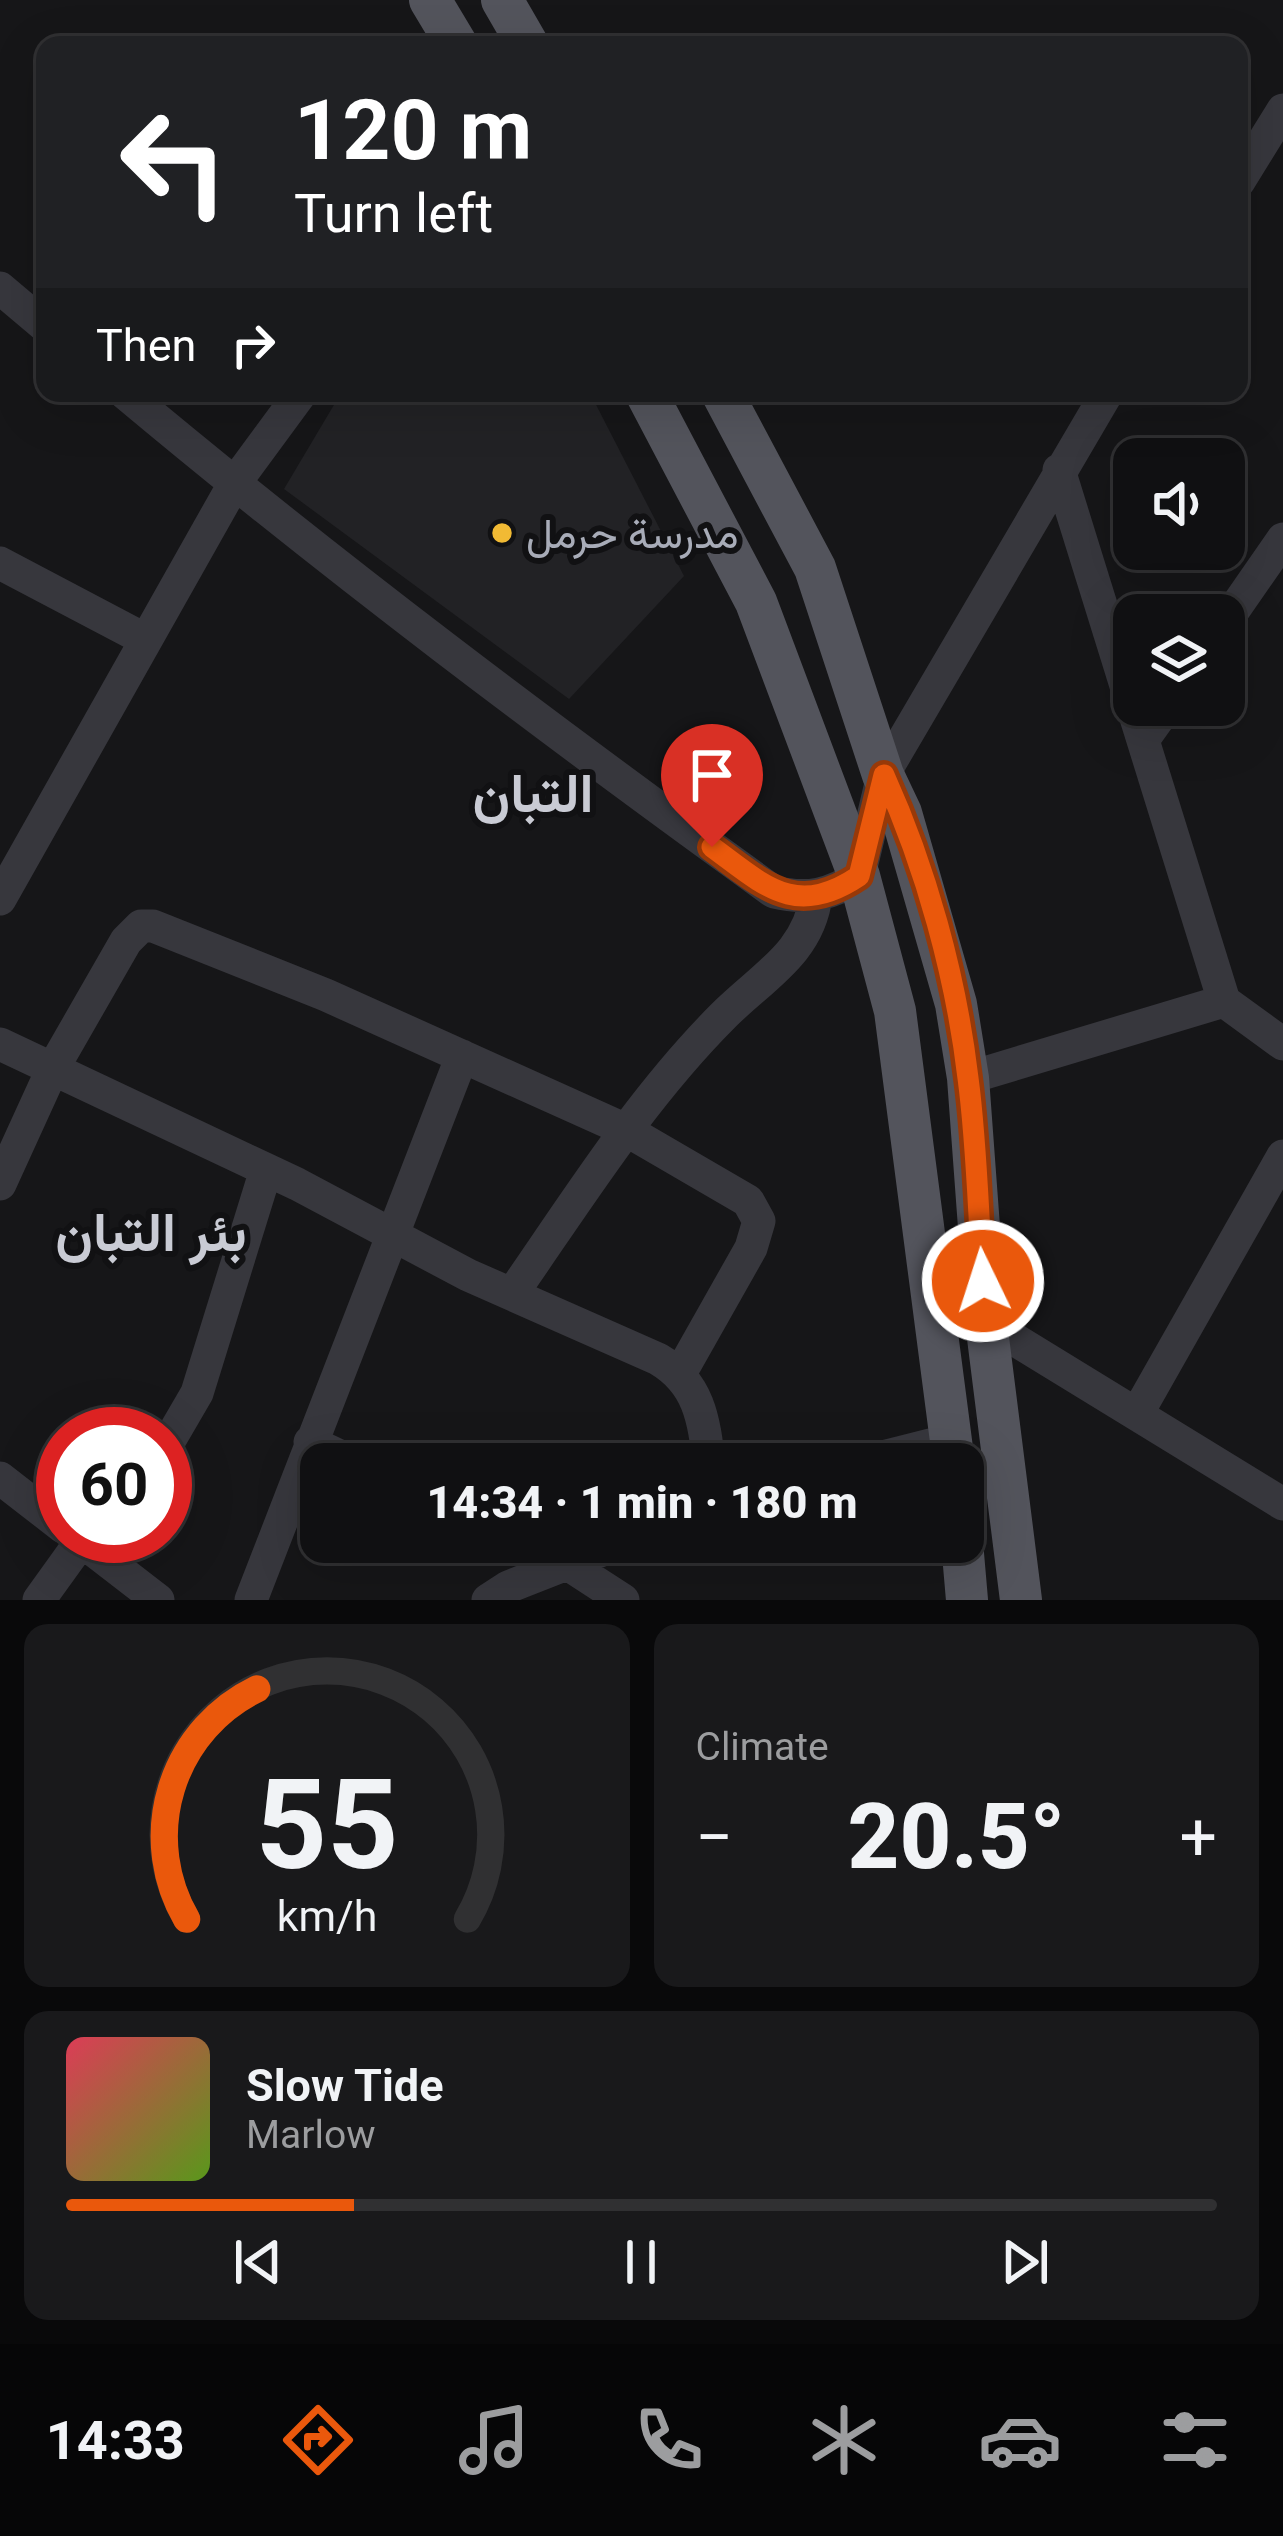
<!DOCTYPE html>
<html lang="en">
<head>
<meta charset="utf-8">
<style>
  :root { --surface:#101012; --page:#19191b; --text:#f1f3f6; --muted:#9c9d9f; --line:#303032; --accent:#ea580c }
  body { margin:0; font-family:Roboto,Vazirmatn,sans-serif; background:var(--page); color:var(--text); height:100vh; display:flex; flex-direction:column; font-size:45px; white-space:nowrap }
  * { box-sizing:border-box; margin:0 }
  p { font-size:39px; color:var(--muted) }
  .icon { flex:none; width:66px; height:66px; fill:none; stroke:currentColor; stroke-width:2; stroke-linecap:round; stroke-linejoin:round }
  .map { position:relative; height:1600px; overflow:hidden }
  .details { display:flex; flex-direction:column; gap:24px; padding:24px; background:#09090a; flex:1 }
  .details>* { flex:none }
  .top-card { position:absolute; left:36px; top:36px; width:1212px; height:366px; border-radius:24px; box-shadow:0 12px 48px #0002,0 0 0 3px var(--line); background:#202124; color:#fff; overflow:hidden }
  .controls { position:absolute; left:1113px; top:438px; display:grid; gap:24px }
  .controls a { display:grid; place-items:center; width:132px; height:132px; border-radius:24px; background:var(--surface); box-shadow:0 12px 48px #0002,0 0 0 3px var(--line); font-size:60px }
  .speed { position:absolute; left:36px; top:1407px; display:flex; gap:24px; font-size:60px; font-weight:700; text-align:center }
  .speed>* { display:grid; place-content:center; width:156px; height:156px; border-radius:50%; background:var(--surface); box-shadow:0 12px 48px #0002,0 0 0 3px var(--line); line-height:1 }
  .speed .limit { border:18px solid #d22; background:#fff; color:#111 }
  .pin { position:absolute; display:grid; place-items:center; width:102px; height:102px; color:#fff; margin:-123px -51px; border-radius:50% 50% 50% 0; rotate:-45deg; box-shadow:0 0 12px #0007 }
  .pin .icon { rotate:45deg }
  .me { position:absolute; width:132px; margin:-66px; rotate:356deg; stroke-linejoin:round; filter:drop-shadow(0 0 9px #0008) }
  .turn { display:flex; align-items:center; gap:42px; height:252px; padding:0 60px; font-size:54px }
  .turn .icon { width:156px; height:156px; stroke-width:2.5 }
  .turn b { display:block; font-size:84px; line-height:102px }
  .then { display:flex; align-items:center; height:114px; padding:0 60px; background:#0003; gap:24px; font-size:45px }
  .big { font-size:90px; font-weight:800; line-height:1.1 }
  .details .widget { flex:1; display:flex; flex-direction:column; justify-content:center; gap:18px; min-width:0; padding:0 42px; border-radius:24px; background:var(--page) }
  .details .dial { align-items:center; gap:0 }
  .dial svg { height:312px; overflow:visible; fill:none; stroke:var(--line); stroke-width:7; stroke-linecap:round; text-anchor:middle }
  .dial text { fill:var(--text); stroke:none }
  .song { display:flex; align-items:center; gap:36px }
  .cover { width:144px; height:144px; border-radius:18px; background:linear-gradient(135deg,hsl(350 70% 55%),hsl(90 70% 35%)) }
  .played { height:12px; border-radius:6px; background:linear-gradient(90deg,var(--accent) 25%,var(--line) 25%) }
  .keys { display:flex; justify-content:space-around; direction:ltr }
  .heat { display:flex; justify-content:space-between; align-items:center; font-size:66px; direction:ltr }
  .details .tiles { flex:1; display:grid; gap:24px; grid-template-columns:1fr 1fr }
  .widget:last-child { grid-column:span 2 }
  .trip { position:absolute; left:300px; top:1443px; width:684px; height:120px; border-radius:24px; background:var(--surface); box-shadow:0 12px 48px #0002,0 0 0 3px var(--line); font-weight:800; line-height:120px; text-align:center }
  .tabs { display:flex; height:192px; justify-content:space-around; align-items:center; background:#060607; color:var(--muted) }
  .tabs .icon { width:84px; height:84px }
  .tabs .selected { color:var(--accent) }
  .tabs b { font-size:54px; color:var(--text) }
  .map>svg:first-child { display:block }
  .built { fill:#222225 }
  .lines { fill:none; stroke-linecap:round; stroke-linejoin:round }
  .minor { stroke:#37373d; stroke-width:33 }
  .major { stroke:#53545c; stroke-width:42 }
  .route-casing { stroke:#983908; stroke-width:30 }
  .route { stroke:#ea580c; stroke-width:21 }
  .poi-dot { fill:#f1ba34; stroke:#111113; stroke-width:4.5 }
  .labels { text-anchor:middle; stroke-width:12; stroke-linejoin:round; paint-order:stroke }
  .poi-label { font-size:42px; fill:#a8acb8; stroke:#111113; text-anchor:start }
  .district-label { font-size:54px; font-weight:bold; fill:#c9cbd4; stroke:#111113 }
</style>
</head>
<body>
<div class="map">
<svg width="1283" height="1600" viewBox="0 0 1283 1600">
  <rect width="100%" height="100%" fill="#161618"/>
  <!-- built -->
  <path class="built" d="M341,393H590L684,576L569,699L284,489Z"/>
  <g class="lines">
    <!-- minor -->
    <path class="minor" d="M1239,181L1283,110
      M0,288L45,326
      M125,393C334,568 553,732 774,892C807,900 831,895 859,876L883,775L1107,393
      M1059,470L1224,1001L1283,1044
      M0,563L146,640
      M1224,624L1283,539
      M1143,740L1168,705
      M0,899L234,484L301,393
      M0,1044L297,1184L468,1275L658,1359C699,1383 704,1419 709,1464
      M968,1078L1224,1001
      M0,1184L52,1070L126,941L141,926H153L326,995L626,1130L748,1201L759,1221L751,1248L681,1372
      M512,1294C578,1199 641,1098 723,1016C762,977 809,953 816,896
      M986,1322L1283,1504
      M1138,1412L1283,1156
      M310,1442L356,1464
      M165,1448L197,1393L266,1170
      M855,1464L950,1440
      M0,1478L63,1527
      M75,1536L158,1600
      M520,1542L569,1565L623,1600
      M39,1600L85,1536
      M251,1600L462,1056
      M488,1600L508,1587L623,1542"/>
    <!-- major -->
    <path class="major" d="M430,0L457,45
      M502,0L528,45
      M646,393L756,602L859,876L895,1011L954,1464
      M722,393L815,568L883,775L901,813L956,1004L968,1078L986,1322L1021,1600
      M962,1542L967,1600"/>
  </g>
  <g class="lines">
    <defs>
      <path id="route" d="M712,847C764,885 795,919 859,876L884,775C926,868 956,976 968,1078C977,1145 978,1214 983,1281"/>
    </defs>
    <!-- route casing -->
    <use href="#route" class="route-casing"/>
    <!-- route -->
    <use href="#route" class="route"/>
  </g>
  <!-- markers -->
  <circle class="poi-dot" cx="502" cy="533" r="12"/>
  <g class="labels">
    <!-- poi labels -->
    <g class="poi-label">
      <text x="526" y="548">مدرسة حرمل</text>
    </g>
    <!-- district labels -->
    <g class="district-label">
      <text x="533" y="812">التبان</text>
      <text x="151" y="1251">بئر التبان</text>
    </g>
  </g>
</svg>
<div class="controls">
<a><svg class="icon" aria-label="sound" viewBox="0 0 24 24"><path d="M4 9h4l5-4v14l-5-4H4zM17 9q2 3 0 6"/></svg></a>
<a><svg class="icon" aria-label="layers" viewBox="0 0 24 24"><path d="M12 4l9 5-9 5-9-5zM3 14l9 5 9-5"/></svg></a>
</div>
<div class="speed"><div class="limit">60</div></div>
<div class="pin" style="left:712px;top:847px;background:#d93025"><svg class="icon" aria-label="arrive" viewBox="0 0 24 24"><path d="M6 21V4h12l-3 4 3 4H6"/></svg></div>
<svg class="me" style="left:983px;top:1281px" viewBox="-20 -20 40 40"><circle r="17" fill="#ea580c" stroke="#fff" stroke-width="3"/><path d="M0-11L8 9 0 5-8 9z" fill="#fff"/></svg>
<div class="trip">14:34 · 1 min · 180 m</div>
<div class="top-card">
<div class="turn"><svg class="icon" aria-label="left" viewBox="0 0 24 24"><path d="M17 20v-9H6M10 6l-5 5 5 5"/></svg><div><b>120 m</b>Turn left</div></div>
<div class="then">Then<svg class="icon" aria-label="right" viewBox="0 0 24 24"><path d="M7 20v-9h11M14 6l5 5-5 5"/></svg></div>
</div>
</div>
<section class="details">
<div class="tiles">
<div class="widget dial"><svg viewBox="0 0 100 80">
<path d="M14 69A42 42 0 1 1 86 69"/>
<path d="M14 69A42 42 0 0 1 32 10" stroke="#ea580c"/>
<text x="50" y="56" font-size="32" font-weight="700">55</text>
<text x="50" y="72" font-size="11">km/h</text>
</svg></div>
<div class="widget"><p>Climate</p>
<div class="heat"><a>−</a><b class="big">20.5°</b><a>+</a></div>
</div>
<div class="widget">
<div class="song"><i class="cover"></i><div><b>Slow Tide</b><p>Marlow</p></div></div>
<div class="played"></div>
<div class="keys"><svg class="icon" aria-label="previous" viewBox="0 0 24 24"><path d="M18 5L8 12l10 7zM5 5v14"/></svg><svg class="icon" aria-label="pause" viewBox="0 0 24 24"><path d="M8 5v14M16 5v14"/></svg><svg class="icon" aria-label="next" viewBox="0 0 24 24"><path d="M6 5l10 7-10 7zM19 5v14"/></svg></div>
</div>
</div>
</section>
<nav class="tabs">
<b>14:33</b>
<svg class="icon selected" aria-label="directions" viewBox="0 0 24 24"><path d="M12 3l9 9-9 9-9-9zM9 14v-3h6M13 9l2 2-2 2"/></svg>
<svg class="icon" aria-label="music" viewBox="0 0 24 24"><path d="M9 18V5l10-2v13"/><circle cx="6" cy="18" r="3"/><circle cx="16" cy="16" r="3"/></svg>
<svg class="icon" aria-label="phone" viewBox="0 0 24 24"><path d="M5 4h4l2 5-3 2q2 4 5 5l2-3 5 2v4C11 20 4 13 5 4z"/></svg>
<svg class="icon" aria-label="climate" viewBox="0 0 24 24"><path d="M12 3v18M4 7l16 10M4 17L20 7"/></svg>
<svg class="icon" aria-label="car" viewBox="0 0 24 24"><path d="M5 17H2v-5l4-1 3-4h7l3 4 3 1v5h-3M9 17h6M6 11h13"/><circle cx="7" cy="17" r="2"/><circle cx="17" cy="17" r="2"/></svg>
<svg class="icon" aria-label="filters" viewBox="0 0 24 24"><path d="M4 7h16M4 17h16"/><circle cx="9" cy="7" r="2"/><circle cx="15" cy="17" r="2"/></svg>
</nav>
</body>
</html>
